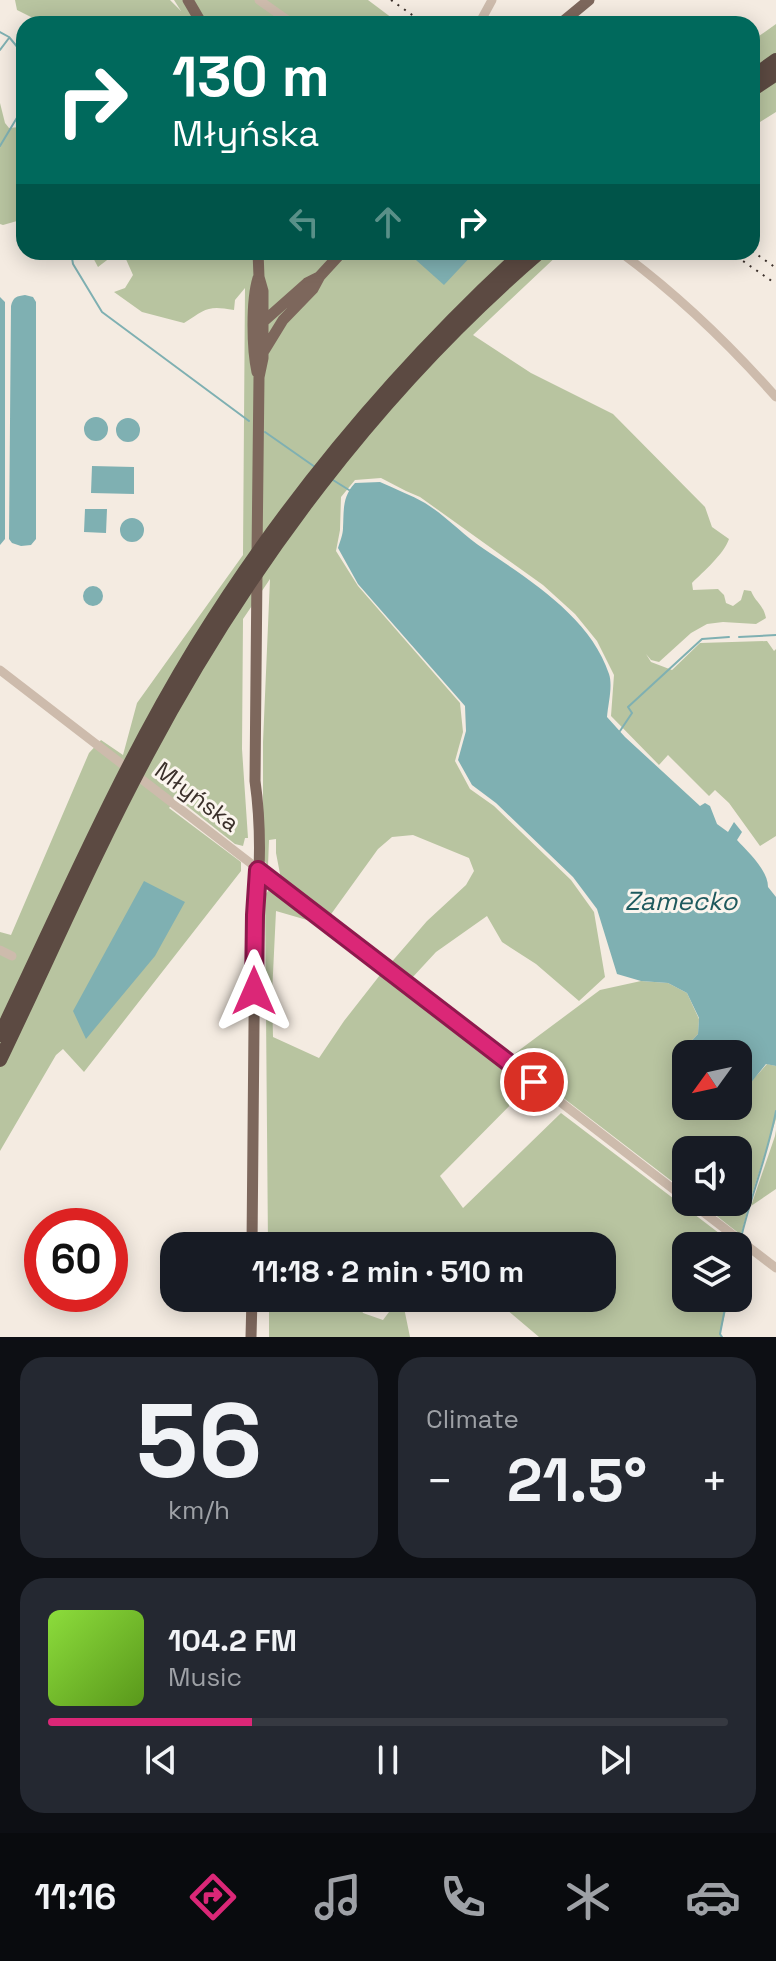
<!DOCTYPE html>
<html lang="en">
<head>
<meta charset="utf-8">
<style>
  :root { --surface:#171b24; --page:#242831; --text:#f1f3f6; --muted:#9ea1a6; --line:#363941; --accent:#db2777 }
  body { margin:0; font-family:"Space Grotesk",sans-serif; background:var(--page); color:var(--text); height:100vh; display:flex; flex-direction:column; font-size:30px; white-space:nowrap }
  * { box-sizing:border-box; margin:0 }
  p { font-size:26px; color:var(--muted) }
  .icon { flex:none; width:44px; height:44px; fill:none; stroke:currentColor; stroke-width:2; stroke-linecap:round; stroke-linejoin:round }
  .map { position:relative; height:1337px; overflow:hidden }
  .drawer { display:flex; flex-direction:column; gap:20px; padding:20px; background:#0d0f14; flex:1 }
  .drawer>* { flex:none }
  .top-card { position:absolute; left:16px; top:16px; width:744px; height:244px; border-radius:24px; box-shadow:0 4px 20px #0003; background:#00695c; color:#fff; overflow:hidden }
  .needle { width:52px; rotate:237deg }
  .tools { position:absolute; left:672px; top:1040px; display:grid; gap:16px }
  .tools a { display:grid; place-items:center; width:80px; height:80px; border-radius:16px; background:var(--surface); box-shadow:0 4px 20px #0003; font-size:40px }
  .speed { position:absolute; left:24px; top:1208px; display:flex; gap:16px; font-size:40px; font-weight:700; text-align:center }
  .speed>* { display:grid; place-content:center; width:104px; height:104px; border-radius:50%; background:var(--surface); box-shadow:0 4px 20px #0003; line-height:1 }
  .speed .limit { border:12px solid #d22; background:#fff; color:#111 }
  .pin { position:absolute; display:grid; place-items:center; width:68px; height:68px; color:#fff; margin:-34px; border:4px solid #fff; border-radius:50%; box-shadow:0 2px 8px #0007 }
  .me { position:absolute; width:88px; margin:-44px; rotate:0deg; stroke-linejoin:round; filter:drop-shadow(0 0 6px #0008) }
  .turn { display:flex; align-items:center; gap:28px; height:168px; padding:0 24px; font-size:36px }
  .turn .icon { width:104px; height:104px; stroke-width:2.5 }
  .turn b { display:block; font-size:56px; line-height:68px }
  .lanes { display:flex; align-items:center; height:76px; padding:0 24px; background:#0003; justify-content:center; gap:40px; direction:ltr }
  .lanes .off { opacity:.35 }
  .big { font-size:60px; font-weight:700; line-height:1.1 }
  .drawer .tile { flex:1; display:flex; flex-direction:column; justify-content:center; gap:12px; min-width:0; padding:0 28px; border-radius:24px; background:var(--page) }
  .drawer .dial { align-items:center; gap:0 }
  .dial b { font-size:104px; line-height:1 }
  .song { display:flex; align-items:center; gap:24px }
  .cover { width:96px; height:96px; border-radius:12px; background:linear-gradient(135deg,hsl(90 70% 55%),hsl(90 70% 35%)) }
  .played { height:8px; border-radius:4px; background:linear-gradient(90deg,var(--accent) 30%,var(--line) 30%) }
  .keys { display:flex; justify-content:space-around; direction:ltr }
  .heat { display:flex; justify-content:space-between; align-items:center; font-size:44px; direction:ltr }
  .drawer .tiles { flex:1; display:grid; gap:20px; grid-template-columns:1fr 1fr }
  .tile:last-child { grid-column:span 2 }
  .trip { position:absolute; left:160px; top:1232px; width:456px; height:80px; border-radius:24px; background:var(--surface); box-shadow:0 4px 20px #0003; font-weight:700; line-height:80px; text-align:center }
  .tabs { display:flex; height:128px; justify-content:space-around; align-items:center; background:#090b0e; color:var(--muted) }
  .tabs .icon { width:56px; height:56px }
  .tabs .selected { color:var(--accent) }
  .tabs b { font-size:36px; color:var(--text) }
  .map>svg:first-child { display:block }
  .green { fill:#b8c4a0 }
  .water { fill:#7fb0b2 }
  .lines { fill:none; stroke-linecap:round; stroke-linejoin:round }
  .stream { stroke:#7fb0b2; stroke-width:2 }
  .minor { stroke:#cdbbac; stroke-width:9 }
  .major { stroke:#7d675c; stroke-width:11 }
  .highway { stroke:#5c4a42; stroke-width:14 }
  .rail { stroke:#3b302b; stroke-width:2; stroke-dasharray:2 6; stroke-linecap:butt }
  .route-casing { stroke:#8e194d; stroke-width:20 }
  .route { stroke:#db2777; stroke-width:14 }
  .labels { text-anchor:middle; stroke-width:6; stroke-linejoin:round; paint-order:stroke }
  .street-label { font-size:24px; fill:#3b302b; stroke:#fbf5ee }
  .water-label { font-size:26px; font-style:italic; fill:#1f5a5e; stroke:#fbf5ee }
</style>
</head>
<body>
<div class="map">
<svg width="776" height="1337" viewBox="0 0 776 1337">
  <rect width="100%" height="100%" fill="#f4ebe1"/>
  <!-- green -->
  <path class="green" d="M15,0H170L181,11L174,0H368L400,24H40L39,21L17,10Z
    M776,24V112L752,127V41Z
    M0,103L5,123L9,128L20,127L24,131V219L3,225L0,224Z
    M90,252H561L473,335L531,373L613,414L705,507L712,527L729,539C724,554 703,572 692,583L693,590L718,589L724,595L726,603L733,606L741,600L744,590L751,591C756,603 763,604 766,618L756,624L723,622L707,624L691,633L659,662L651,660L646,654L651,662L672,670L700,643L767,641L774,651L776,649V836L760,846L729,803L715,790L709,796L668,755L659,765L611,716L614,675L597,641L575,614L543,585L420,497L406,491L381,478L355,480L341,497L340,530L336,551L358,586L460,703L463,732L455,761L470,789L494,806L571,880L594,912L605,977L579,1001L536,964L502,942L487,916L436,952L411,979L389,965L427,921L466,885L474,871L469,858L413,835L392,837L378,849L329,917L281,879L276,853V839L269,840L268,866L263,859V742L270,579L243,619L242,749L248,838H245L243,846L235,844L177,798L169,808L241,862V871L84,1072L63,1049L56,1055L0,1151V932L11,935L89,753L101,740L123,755L137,703L243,555L245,288L235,300L234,310C207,305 206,309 184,323L142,312L114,292L125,288L133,275L125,257H111L98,267Z
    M268,891L274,892L305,914L307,920L276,911L272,994L273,1037L319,1058L344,1021L380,975L318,927L320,922L528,1087L440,1176L463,1208L561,1113L736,1246H686V1298H729L720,1334L722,1337H539L493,1298H602V1246H268L265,895Z
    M641,981L668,983L687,993L699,1019L698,1034L687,1046L679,1063L686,1080V1106H719L732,1112L736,1106H738C741,1089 756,1077 767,1064L776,1066V1119L749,1204L741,1235L699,1202H738V1150H686V1192L510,1057L600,990Z
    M776,1130V1189L751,1206L775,1136Z
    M269,1298H356L363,1313L383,1320L389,1312L403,1303L410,1337H269Z"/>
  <!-- water -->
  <path class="water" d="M407,252H475L444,285Z
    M25,295L33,297L36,302V539L31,545L21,546L12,543L9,539L11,306C13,297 17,296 25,295Z
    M0,297L5,302V539L0,545Z
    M84 429a12 12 0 1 1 24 0a12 12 0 1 1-24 0Z
    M116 430a12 12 0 1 1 24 0a12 12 0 1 1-24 0Z
    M92,466L134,467V494L91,493Z
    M380,482C395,489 411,495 425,503C446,516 463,535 484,549C530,580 591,618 609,674C613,686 608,704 607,717L625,737L700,806L705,803L710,806L717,824L728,832L734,822L742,832L737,840C748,852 768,870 768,887L776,897V1066L766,1064L745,1090L738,1102V1054H686V1080L679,1063L687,1046L698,1034L699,1018L687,993L668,983L641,981L617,974L597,909L573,877L496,803L472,785L458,760L466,731L465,706L358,584L338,548C340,541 343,535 343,528C344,510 342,497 355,483Z
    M85,509H107L106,533L84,532Z
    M120 530a12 12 0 1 1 24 0a12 12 0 1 1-24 0Z
    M83 596a10 10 0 1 1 20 0a10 10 0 1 1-20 0Z
    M144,881L185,902L155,956L86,1039L73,1011Z"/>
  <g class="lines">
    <!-- stream -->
    <path class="stream" d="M0,32L9,37L24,55
      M0,50L9,38
      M0,146L24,106
      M71,252L73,264L102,312L249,421
      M265,432L315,467
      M333,480L349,490
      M739,637L776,635
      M620,731L632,713L628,707L702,639L729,637
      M741,1238C751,1195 768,1154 776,1111
      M738,1250V1248
      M722,1337L720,1334L727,1298"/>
    <!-- minor -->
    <path class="minor" d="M259,0L293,24
      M479,24L492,0
      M620,252C677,294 729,344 776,397
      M0,670L686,1199
      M0,950L12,956
      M690,1202L776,1268"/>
    <!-- major -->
    <path class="major" d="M188,0L202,24
      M560,24L589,0
      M263,322L307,283L319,277
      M264,351L283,320L313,289L320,276L342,252
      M257,372C252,349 251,301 258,278
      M257,554L259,377L263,358V291L259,277L258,252
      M252,1246L255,915C261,873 261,823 255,781L257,571
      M251,1337L252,1298"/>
    <!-- highway -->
    <path class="highway" d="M752,77L776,60
      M752,90L776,74
      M0,1035C63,904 120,770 196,646C286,500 397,368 523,252
      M0,1060C49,958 94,854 147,755C247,567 378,391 540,252"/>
    <!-- rail -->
    <path class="rail" d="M391,0L425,24
      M752,251L776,268
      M730,252L776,284"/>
  </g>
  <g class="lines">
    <defs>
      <path id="route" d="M254,991L255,915L258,870L534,1082"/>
    </defs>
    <!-- route casing -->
    <use href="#route" class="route-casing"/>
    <!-- route -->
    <use href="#route" class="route"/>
  </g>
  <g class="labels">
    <!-- street labels -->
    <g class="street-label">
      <text transform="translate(197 797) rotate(37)" y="8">Młyńska</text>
    </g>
    <!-- water labels -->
    <g class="water-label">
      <text x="681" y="910">Zamecko</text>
    </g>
  </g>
</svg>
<div class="tools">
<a><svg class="needle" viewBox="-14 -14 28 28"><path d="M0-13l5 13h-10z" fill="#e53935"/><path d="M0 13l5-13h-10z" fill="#9ea1a6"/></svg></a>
<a><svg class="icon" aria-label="sound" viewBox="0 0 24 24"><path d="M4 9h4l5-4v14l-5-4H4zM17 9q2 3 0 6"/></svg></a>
<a><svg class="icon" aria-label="layers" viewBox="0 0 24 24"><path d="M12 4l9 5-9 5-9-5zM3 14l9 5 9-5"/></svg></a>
</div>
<div class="speed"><div class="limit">60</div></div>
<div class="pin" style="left:534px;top:1082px;background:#d93025"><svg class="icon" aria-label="arrive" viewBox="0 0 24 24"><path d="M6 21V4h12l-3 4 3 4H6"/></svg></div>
<svg class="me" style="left:254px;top:991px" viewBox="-20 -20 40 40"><path d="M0-17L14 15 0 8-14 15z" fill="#db2777" stroke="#fff" stroke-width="4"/></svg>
<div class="trip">11:18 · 2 min · 510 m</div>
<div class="top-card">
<div class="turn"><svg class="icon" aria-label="right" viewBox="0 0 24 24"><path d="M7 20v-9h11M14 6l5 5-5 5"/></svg><div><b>130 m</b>Młyńska</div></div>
<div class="lanes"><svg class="icon off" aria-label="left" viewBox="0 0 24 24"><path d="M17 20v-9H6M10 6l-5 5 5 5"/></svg><svg class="icon off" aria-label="ahead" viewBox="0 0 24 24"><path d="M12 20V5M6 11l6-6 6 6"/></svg><svg class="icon" aria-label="right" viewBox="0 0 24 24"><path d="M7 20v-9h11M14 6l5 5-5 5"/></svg></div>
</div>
</div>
<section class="drawer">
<div class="tiles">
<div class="tile dial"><b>56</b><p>km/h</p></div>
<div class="tile"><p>Climate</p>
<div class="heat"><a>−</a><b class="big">21.5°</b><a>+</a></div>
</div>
<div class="tile">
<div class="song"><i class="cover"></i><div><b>104.2 FM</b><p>Music</p></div></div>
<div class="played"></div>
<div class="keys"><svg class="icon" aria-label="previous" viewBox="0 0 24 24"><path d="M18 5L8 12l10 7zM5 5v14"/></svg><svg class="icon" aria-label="pause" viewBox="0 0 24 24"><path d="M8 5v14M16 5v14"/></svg><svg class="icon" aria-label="next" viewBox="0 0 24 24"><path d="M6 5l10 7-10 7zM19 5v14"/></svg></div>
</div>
</div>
</section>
<nav class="tabs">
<b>11:16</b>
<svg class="icon selected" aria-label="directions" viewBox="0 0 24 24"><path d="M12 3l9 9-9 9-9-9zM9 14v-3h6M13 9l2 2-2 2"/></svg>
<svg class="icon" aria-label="music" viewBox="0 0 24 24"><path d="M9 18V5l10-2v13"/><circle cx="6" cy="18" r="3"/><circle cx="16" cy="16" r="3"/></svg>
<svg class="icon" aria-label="phone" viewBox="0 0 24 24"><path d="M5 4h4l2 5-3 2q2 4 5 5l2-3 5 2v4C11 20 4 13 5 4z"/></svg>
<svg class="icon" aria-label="climate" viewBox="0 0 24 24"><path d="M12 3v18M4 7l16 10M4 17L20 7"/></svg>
<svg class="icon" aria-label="car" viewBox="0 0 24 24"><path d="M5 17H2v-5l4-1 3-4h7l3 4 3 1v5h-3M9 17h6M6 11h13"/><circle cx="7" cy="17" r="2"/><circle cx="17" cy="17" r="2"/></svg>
</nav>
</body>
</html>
